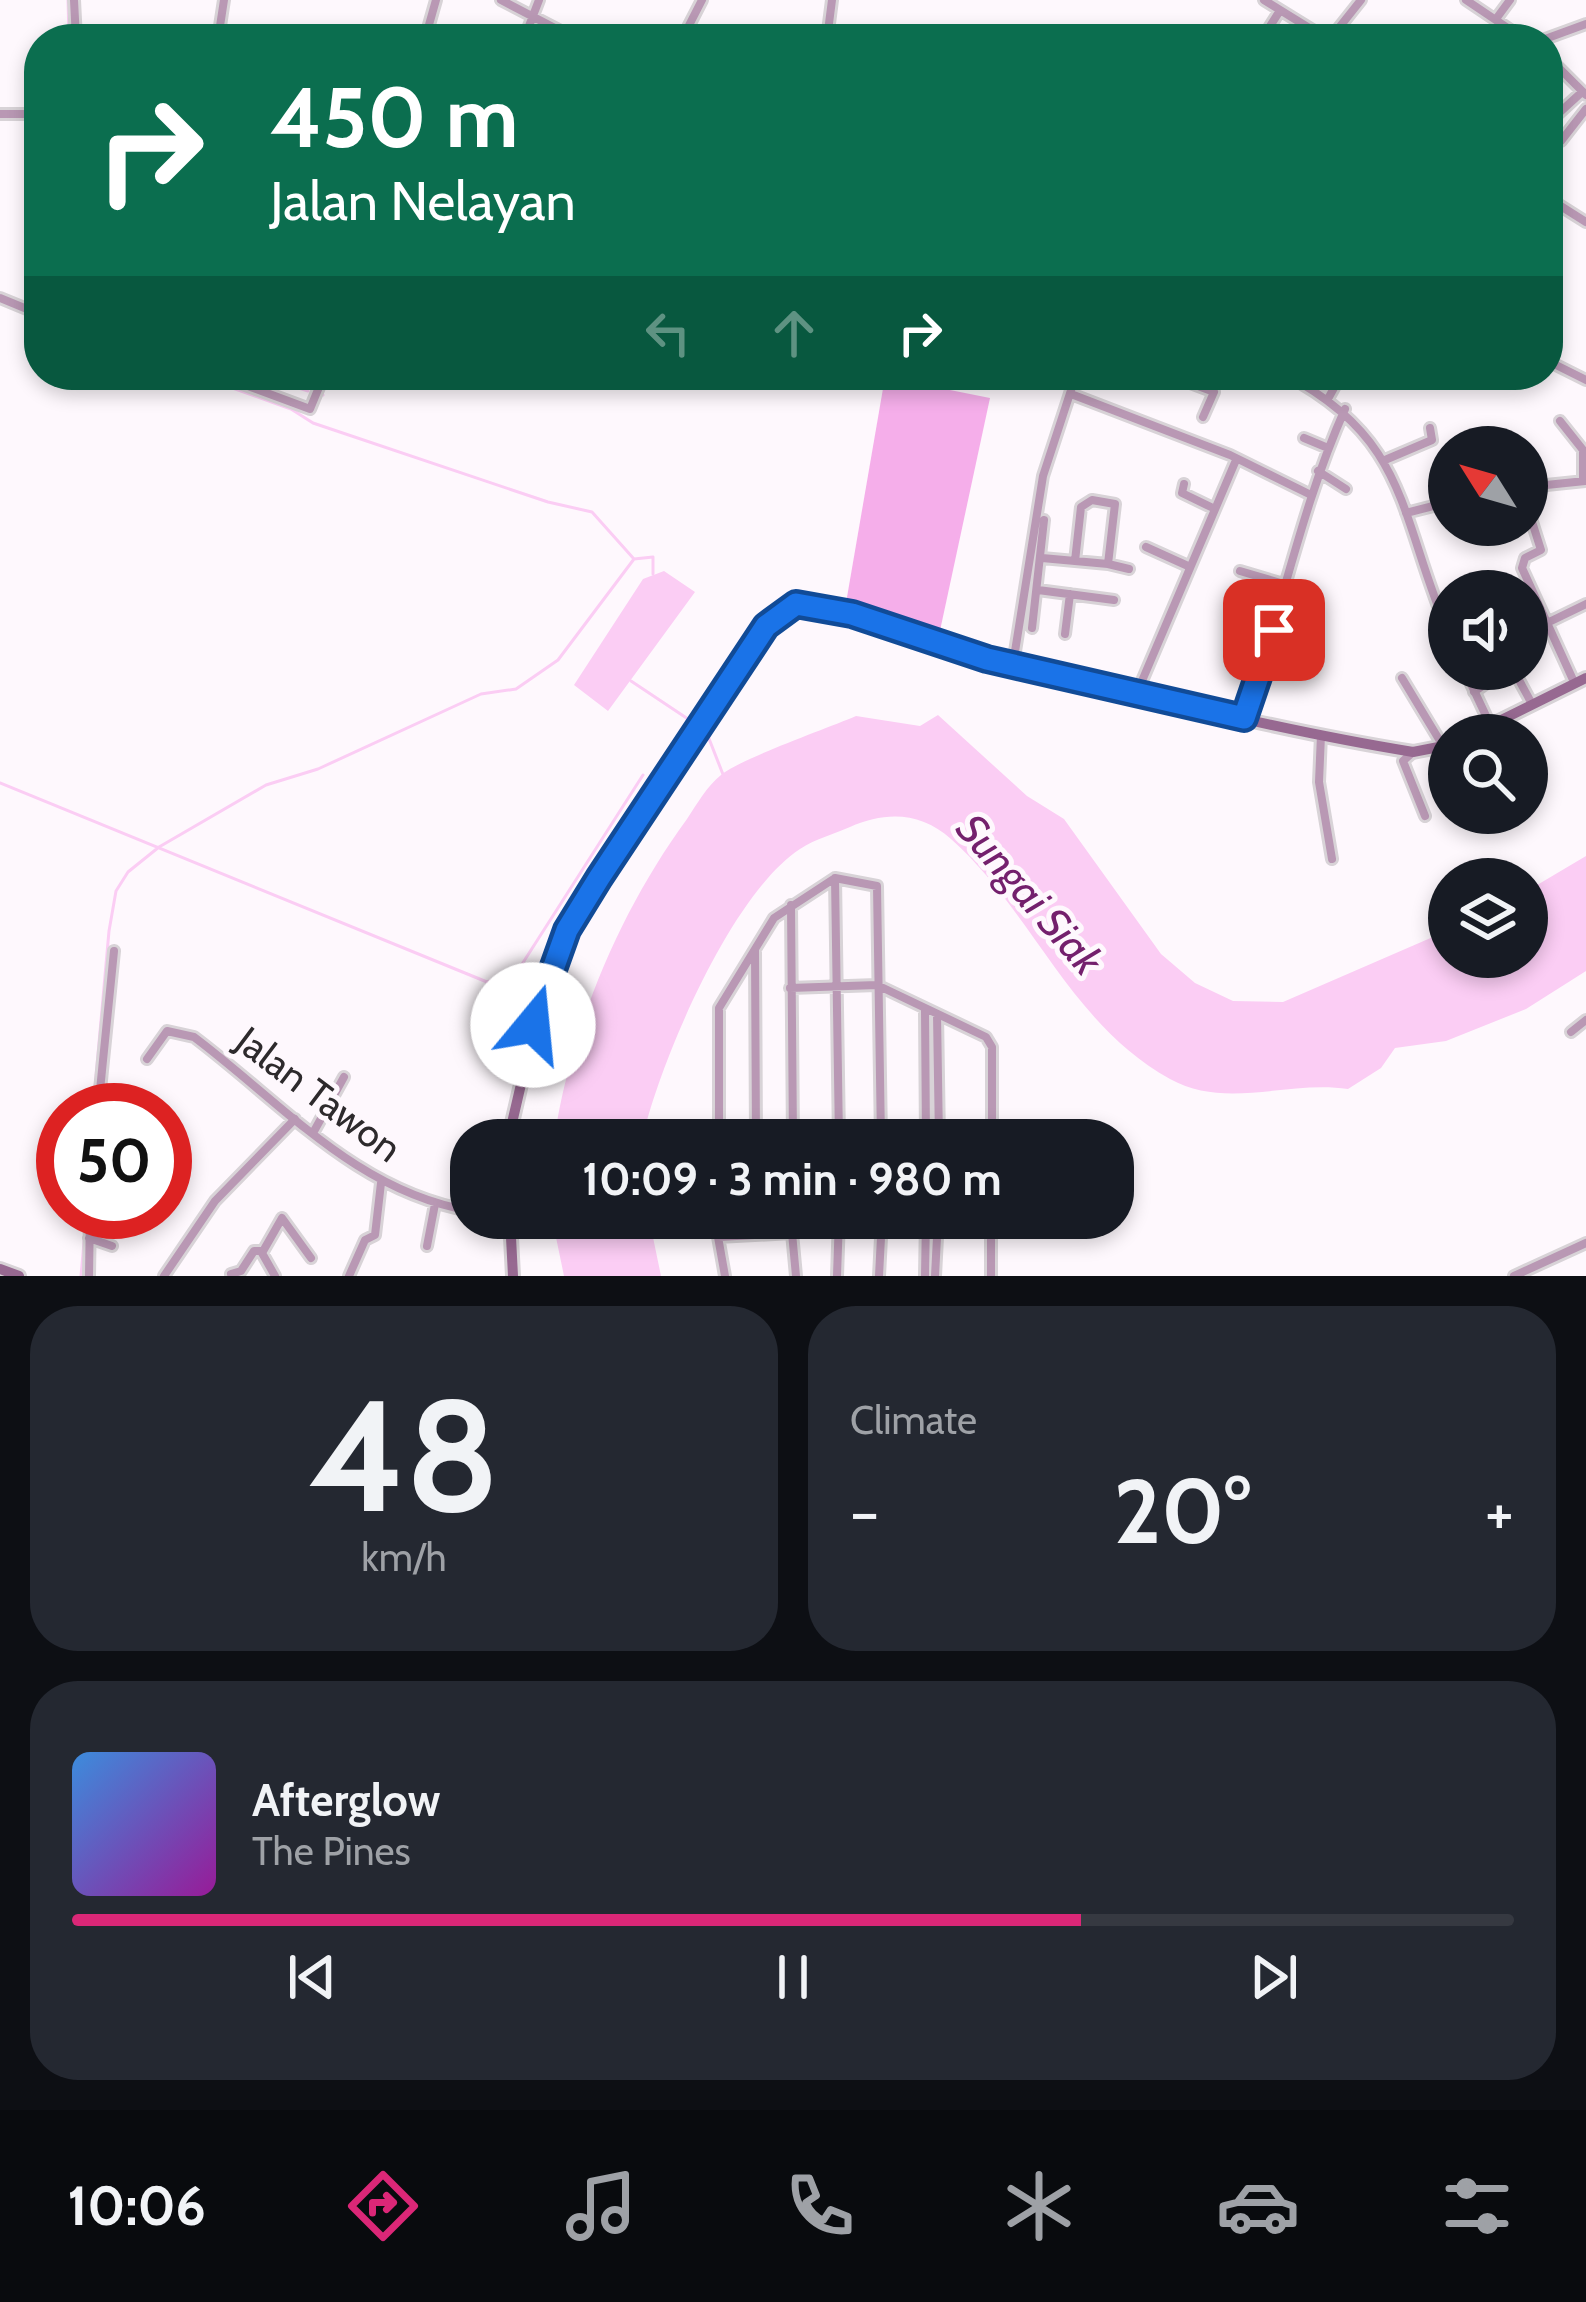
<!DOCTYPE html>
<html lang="en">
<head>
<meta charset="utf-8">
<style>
  :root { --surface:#171b24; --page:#242831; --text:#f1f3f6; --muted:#9ea1a6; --line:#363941; --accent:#db2777 }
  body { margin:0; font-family:Cabin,sans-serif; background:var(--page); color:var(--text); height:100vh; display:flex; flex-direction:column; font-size:45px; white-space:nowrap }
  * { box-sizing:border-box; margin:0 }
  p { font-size:39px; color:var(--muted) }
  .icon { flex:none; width:66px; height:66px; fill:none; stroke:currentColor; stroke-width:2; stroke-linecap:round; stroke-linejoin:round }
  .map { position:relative; height:1276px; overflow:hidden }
  .side { display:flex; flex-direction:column; gap:30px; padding:30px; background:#0d0f14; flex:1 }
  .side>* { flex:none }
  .banner { position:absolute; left:24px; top:24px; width:1539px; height:366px; border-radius:48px; box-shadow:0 6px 18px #0003; background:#0b6e4f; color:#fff; overflow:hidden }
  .needle { width:78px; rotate:307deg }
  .tools { position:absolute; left:1428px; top:426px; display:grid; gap:24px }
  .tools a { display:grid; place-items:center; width:120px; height:120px; border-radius:50%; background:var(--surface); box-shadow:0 6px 18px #0003; font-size:60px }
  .speed { position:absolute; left:36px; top:1083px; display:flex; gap:24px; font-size:60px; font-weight:700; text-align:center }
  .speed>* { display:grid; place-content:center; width:156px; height:156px; border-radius:50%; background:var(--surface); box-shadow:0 6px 18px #0003; line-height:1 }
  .speed .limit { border:18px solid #d22; background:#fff; color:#111 }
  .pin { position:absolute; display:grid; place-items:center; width:102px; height:102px; color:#fff; margin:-51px; border-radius:24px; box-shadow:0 6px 18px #0006 }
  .me { position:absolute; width:132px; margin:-66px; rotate:17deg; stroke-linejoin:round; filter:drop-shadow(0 0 9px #0008) }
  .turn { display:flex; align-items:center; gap:42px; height:252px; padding:0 48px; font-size:54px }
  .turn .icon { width:156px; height:156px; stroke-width:2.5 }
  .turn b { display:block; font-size:84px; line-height:102px }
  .lanes { display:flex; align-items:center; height:114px; padding:0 48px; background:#0003; justify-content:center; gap:60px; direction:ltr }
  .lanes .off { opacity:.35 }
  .big { font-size:90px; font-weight:700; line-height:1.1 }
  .side .tile { flex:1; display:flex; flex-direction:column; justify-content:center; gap:18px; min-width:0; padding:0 42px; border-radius:48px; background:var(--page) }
  .side .dial { align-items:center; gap:0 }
  .dial b { font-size:156px; line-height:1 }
  .song { display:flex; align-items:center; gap:36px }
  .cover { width:144px; height:144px; border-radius:18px; background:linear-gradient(135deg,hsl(210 70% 55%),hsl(300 70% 35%)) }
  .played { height:12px; border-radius:6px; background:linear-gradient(90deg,var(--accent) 70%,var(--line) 70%) }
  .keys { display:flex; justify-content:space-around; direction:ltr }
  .heat { display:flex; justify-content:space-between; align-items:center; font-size:66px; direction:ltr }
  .side .tiles { flex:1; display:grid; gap:30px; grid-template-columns:1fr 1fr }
  .tile:last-child { grid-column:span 2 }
  .trip { position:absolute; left:450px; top:1119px; width:684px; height:120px; border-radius:48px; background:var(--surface); box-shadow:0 6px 18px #0003; font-weight:700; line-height:120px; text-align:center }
  .menu { display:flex; height:192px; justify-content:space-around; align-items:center; background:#090b0e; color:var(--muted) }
  .menu .icon { width:84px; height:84px }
  .menu .on { color:var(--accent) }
  .menu b { font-size:54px; color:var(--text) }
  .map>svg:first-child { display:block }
  .green { fill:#f5aeea }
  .water { fill:#fbcdf4 }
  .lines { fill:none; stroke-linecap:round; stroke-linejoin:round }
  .stream { stroke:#fbcdf4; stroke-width:3 }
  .street-casing { stroke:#d8d3d7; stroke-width:14 }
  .secondary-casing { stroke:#d8d3d7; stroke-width:16 }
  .street { stroke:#b998b4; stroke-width:8 }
  .secondary { stroke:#976991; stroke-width:10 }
  .route-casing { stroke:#114b97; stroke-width:30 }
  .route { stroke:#1a73e8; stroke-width:21 }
  .labels { text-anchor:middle; stroke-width:10; stroke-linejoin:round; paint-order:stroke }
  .street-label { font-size:39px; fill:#2d2a2c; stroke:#fef8fd }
  .water-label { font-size:42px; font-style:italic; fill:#74206d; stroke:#fef8fd }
</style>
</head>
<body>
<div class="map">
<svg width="1586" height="1276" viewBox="0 0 1586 1276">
  <rect width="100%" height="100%" fill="#fef8fd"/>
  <!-- green -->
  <path class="green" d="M885,377L990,398L938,640L846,603Z"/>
  <!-- water -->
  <path class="water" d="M664,571L695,592L608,711L574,685L643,579Z
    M856,716L920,726L938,715L1027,796L1064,819L1161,954L1195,983L1233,1001L1283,1002L1449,930V957H1527V891L1586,856V971L1526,1009L1446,1041L1395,1048L1381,1068L1348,1089C1288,1080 1226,1110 1170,1079C1069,1023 1033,912 951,839C921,812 886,811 850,827C834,834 815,839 800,849C731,894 660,1061 642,1140H554C571,1027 619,912 687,819C697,804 707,786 721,775C742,758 826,729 856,716Z
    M552,1218H649L661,1276H564Z"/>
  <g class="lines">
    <!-- stream -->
    <path class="stream" d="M68,0L69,39
      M0,303L15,308
      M196,375L291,409L313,423L548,502L592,512L634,559L653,557V574
      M259,375L308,391
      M321,394L323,395
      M631,681L706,731L724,777
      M0,783L487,982L517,972L643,775
      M93,1110L109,931L116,891L128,872L159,847L266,785L318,769L481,694L516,689L558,660L634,559
      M81,1276L86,1220"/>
    <defs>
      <path id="street" d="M74,0L76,39
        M501,0L576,39
        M1264,0L1327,39
        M1466,0L1524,39
        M1496,19L1510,0
        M351,35L367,39
        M218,39L224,0
        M425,39L436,0
        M524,39L539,0
        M682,39L702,0
        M827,39L832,0
        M1262,39L1279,12
        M1330,39L1361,0
        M1545,39L1586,24
        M1548,57L1586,95
        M0,114H39
        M1548,123L1582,92
        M1561,141L1586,109
        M32,164L37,114
        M1548,198L1586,222
        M0,298L39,314
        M1548,361L1586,380
        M218,375L310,409L324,375
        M1169,375L1214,392L1203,417
        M1286,375C1410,440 1399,518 1449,634
        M1395,375L1406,378
        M1071,394L1230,455L1309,494
        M1329,397L1341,375
        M1560,421L1583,450V481
        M1304,438L1328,448
        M1385,460L1432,440L1430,428
        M1318,471L1346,489
        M1184,484L1182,493L1213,508
        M1527,487L1585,481
        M1527,506L1541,550L1525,558L1522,568L1574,682
        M1406,513L1449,502
        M1146,547L1188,566
        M1042,558L1108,564L1115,504L1092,500L1081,507L1075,561
        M1108,564L1129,569
        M1240,571L1287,585
        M1038,590L1114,600
        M1547,623L1586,604
        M1032,628L1044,520
        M1065,634L1070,594
        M1013,664L1043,476L1076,375
        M1464,669L1495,735
        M1513,669L1532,704
        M1402,678L1443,746
        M1474,692L1499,674
        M1136,695L1236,460
        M1244,718C1281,615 1300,510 1345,409
        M1505,719L1514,735
        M1321,735L1319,782L1332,859
        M1412,753L1403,761L1425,816
        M1527,760L1531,769
        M835,878L839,1140
        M791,905L793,1140
        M755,950L756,1140
        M790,988L877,985L986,1037L992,1047V1140
        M925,1010L926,1140
        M937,1014L939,1140
        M1571,1032L1586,1020
        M147,1059L167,1031L194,1037C283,1104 357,1192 471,1211
        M98,1110L114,951
        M313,1133L344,1077
        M719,1140V1008L774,918L835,878L877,886L881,1140
        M713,1218L718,1237
        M89,1238L112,1246
        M427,1246L435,1204
        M231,1274L241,1271L254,1251H263
        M89,1276L90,1212
        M164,1276L215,1201L295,1119
        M275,1276L262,1253L282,1218L311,1258
        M349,1276L365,1240L375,1235L381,1183
        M725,1276L718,1237L792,1233L796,1276
        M837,1276L839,1218
        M879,1276L882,1218
        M925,1276L926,1218
        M935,1276L938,1218
        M991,1276V1218
        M1514,1276L1586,1243"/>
      <path id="secondary" d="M1471,735L1586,678
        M508,1140L543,990L567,930L755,641C767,623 781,605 804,604C866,603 930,646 990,660C1131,692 1271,729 1413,752L1449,745
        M510,1218L513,1276
        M0,1269L19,1276"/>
    </defs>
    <!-- street casing -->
    <use href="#street" class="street-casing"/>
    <!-- secondary casing -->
    <use href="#secondary" class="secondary-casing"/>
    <!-- street -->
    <use href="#street" class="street"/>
    <!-- secondary -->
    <use href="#secondary" class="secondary"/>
  </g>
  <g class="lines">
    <defs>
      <path id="route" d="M533,1025L567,930L599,878L766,626L796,604L852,614L987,659L1244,718L1274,630"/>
    </defs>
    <!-- route casing -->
    <use href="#route" class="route-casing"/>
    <!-- route -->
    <use href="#route" class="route"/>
  </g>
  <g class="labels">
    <!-- street labels -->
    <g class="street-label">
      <text transform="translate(319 1094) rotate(37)" y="14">Jalan Tawon</text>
    </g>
    <!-- water labels -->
    <g class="water-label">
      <text transform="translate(1030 894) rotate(49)" y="15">Sungai Siak</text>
    </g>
  </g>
</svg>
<div class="tools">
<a><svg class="needle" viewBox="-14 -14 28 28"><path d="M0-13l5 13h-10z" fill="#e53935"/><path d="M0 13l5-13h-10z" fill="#9ea1a6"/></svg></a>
<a><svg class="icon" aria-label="sound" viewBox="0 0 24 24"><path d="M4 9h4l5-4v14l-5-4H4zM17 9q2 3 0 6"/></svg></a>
<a><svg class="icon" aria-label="search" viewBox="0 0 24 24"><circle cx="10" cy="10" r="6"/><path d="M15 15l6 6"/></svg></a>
<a><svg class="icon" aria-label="layers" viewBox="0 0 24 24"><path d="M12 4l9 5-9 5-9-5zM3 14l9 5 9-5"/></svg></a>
</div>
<div class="speed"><div class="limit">50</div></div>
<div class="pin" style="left:1274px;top:630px;background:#d93025"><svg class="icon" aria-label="arrive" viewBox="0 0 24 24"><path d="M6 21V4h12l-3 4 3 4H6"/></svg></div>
<svg class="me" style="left:533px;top:1025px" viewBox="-20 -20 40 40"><circle r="19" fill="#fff"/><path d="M0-13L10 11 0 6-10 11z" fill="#1a73e8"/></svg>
<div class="trip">10:09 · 3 min · 980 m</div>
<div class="banner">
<div class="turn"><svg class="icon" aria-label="right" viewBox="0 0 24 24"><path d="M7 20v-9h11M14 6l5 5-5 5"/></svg><div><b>450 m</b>Jalan Nelayan</div></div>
<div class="lanes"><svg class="icon off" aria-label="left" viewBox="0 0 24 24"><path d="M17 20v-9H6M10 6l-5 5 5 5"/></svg><svg class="icon off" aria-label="ahead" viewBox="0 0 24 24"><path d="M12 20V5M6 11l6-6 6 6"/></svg><svg class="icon" aria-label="right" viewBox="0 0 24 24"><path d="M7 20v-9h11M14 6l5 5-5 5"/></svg></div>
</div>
</div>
<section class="side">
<div class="tiles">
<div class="tile dial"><b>48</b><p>km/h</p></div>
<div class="tile"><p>Climate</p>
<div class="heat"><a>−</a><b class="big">20°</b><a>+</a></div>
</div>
<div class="tile">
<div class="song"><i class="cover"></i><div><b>Afterglow</b><p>The Pines</p></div></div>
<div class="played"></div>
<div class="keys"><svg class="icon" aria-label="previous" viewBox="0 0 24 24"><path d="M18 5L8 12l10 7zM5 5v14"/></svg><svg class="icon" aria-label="pause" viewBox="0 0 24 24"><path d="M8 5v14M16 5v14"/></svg><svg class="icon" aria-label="next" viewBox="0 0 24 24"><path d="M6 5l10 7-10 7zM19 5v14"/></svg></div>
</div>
</div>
</section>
<nav class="menu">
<b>10:06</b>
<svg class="icon on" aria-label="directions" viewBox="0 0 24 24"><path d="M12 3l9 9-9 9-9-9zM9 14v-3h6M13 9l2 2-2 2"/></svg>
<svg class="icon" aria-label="music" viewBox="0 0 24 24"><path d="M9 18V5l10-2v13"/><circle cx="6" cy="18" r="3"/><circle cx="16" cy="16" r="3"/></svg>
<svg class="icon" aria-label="phone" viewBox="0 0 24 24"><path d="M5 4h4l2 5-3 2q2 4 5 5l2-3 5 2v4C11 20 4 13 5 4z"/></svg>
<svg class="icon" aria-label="climate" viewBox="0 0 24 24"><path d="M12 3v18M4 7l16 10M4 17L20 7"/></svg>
<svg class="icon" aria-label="car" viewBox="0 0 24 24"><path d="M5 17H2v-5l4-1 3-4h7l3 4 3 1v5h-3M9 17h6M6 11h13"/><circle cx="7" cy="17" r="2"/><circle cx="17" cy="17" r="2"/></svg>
<svg class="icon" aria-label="filters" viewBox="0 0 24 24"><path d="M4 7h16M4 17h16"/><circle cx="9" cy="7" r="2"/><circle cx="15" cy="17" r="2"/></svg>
</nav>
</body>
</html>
